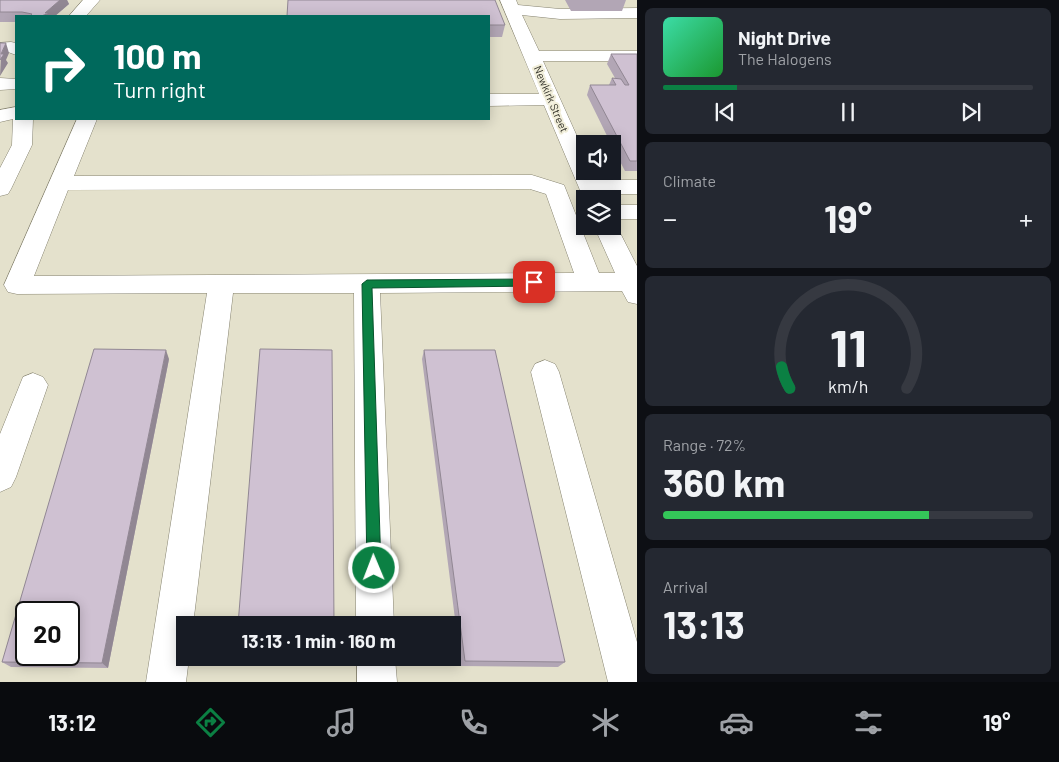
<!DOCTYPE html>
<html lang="en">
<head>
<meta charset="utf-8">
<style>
  :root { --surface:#171b24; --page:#242831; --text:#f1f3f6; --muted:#9ea1a6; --line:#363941; --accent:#0b8043 }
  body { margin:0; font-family:Barlow,sans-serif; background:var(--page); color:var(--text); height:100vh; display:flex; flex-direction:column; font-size:19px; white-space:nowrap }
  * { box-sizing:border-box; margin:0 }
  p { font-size:16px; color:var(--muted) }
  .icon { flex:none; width:28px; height:28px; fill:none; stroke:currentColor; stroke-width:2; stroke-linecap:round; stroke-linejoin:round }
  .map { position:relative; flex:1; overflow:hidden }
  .panel { display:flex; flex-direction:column; gap:8px; padding:8px; background:#0d0f14; width:422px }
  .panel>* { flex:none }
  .hud { position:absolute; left:15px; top:15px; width:475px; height:105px; border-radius:0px; box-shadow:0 2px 12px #0003; background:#00695c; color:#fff; overflow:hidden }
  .buttons { position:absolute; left:576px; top:135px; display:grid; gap:10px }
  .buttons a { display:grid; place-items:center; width:45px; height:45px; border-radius:0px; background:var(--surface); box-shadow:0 2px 12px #0003; font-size:25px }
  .speed { position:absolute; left:15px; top:601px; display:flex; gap:10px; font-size:25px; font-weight:700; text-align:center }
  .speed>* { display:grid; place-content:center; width:65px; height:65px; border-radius:50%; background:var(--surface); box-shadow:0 2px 12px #0003; line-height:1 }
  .speed .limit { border:2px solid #111; border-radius:8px; background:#fff; color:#111 }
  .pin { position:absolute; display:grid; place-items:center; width:42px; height:42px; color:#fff; margin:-21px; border-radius:10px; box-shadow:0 2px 8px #0006 }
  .me { position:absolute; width:55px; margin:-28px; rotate:359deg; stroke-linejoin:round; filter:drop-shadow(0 0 4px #0008) }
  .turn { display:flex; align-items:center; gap:18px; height:105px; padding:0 15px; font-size:22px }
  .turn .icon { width:65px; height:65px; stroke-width:2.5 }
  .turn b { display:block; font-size:35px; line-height:42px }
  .big { font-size:38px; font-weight:700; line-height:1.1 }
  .panel .widget { flex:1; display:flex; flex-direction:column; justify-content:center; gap:8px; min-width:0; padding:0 18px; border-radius:8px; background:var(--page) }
  .panel .dial { align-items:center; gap:0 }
  .dial svg { height:130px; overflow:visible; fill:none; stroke:var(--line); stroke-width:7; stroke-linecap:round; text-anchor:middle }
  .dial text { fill:var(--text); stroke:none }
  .song { display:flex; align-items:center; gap:15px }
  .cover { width:60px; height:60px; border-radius:8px; background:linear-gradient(135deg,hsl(160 70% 55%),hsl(130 70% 35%)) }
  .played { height:5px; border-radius:2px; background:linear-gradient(90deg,var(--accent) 20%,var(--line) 20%) }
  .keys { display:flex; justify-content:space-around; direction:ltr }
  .heat { display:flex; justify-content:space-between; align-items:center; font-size:28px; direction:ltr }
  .charge { height:8px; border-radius:4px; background:linear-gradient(90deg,#34c759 72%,var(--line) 0) }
  .trip { position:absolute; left:176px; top:616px; width:285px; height:50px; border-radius:0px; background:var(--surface); box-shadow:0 2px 12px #0003; font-weight:700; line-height:50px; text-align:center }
  .dock { display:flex; height:80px; justify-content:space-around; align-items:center; background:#090b0e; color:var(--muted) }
  .dock .icon { width:35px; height:35px }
  .dock .on { color:var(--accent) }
  .dock b { font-size:22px; color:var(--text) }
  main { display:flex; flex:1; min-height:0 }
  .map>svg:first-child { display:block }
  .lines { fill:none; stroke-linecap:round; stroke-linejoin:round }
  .minor-casing { stroke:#868370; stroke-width:1 }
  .minor { fill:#fff; fill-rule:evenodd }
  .wall { fill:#b2a6b5 }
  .shaded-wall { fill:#918793 }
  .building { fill:#cfc1d2; stroke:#918793; fill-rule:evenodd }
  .route { fill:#0b8043; stroke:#07532c }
  .labels { text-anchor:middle; stroke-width:4; stroke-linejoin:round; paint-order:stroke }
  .far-street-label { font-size:11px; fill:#302f27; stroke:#f1eed9 }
</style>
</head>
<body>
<main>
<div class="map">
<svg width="637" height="682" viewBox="0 0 637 682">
  <rect width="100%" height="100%" fill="#e4e1cc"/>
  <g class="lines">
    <defs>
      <path id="minor" d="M83,0H100L86,16H69Z
        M500,0H516L518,5L560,9L637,8V18L560,19L522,15L539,51H637V61H543L585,154V171H593L597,180H637V194H603L605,199H585V202L544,105L489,106V94H539Z
        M11,42L16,43V55L8,52L0,53V43Z
        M0,78L16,79V89L0,90Z
        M16,107V119H33L32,145L11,189L8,194L0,196V168L12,145L13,119L0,122V110Z
        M77,119H97L74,176L532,175L564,185L599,273H615L594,226H612V220L614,221L637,266V304L628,302L622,291L380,293L394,625H356L354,293H233L193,625H185V658H189L186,682H146L207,293L17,294L8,292L4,285ZM530,189L546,194L574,273L34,276L68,190Z
        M612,205H637V219H612Z
        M545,360L555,364L559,372L637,642V682H608L531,372L535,364Z
        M33,373L43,377L48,385L16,477L11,487L0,492V434L23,377Z
        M357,658H395L397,682H357Z"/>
    </defs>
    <!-- minor casing -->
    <use href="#minor" class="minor-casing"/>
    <!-- minor -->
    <use href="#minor" class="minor"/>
  </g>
  <!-- wall -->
  <path class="wall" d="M0,0H67L69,4L55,16H16V22H0Z
    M565,0H626L622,11H571Z
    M489,16L505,25L502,37H489Z
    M611,54H637V171H625L612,146V144H611L587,95L590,85H609L612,78H615L607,64Z
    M424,350L565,662L558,667L461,666L422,359Z
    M169,359L108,668L11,667L2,662Z
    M334,658V666H237L235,661Z"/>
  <!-- shaded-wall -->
  <path class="shaded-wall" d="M60,0H67L69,4L55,16H41Z
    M6,43L9,53L6,60L8,63L0,76L1,54Z
    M166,350L169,359L108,668L102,663Z"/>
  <!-- building -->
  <path class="building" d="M0,0H60L45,13H50L41,16H30L32,14L22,12H0Z
    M288,0H495L505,25H489V16H287Z
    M0,43H6L1,54H4L0,60Z
    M611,54H637V161H630L590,85H616L612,78L621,79L625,85H629Z
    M94,349L166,350L102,663L2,662ZM26,612H69V655H26Z
    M260,349L332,350L334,625H238Z
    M424,350H495L565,662L465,661Z
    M235,658H334V661H235Z"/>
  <!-- route -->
  <path class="route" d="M534,279L539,282L534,286L372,288L381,568L379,573L374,575L369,573L367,568L362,284L367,280Z"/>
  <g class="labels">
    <!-- far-street labels -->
    <g class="far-street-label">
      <text transform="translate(551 99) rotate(67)" y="4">Newkirk Street</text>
    </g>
  </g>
</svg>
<div class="buttons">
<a><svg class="icon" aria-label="sound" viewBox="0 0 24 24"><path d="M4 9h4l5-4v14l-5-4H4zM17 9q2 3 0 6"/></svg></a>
<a><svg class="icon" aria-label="layers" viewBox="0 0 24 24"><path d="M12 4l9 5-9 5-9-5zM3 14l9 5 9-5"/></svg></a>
</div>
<div class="speed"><div class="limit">20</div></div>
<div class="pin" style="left:534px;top:282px;background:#d93025"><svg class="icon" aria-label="arrive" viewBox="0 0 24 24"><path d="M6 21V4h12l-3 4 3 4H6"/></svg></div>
<svg class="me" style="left:374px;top:568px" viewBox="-20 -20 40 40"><circle r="17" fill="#0b8043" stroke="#fff" stroke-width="3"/><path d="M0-11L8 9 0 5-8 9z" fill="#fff"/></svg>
<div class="trip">13:13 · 1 min · 160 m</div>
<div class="hud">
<div class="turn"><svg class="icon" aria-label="right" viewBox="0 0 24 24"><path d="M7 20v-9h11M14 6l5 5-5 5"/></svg><div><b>100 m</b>Turn right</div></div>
</div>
</div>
<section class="panel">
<div class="widget">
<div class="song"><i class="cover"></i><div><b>Night Drive</b><p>The Halogens</p></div></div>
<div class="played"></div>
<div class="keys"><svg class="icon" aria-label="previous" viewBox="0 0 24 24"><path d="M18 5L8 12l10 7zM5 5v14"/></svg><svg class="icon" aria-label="pause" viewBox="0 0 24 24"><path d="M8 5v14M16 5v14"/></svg><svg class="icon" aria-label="next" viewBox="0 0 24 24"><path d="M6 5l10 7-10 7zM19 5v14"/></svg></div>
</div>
<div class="widget"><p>Climate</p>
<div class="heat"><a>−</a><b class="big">19°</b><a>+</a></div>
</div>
<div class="widget dial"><svg viewBox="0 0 100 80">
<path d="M14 69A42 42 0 1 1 86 69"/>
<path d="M14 69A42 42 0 0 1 9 56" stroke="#0b8043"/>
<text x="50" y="56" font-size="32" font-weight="700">11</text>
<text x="50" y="72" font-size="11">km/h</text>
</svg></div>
<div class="widget"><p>Range · 72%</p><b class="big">360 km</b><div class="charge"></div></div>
<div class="widget"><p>Arrival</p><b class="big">13:13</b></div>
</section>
</main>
<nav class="dock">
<b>13:12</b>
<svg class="icon on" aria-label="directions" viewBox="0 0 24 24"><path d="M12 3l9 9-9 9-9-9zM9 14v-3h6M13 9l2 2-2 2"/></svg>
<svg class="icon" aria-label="music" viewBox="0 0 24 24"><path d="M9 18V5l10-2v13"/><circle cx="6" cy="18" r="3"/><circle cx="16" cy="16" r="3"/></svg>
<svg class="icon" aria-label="phone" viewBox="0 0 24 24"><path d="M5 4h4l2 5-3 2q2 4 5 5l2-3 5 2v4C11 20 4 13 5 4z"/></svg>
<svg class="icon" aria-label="climate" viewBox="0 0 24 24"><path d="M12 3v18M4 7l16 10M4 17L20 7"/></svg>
<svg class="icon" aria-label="car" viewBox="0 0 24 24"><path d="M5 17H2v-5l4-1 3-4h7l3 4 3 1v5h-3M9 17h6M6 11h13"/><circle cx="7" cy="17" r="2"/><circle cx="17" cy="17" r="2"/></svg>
<svg class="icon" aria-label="filters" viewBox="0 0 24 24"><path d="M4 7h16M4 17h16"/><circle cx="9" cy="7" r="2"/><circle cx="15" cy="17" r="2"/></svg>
<b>19°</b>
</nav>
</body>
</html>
